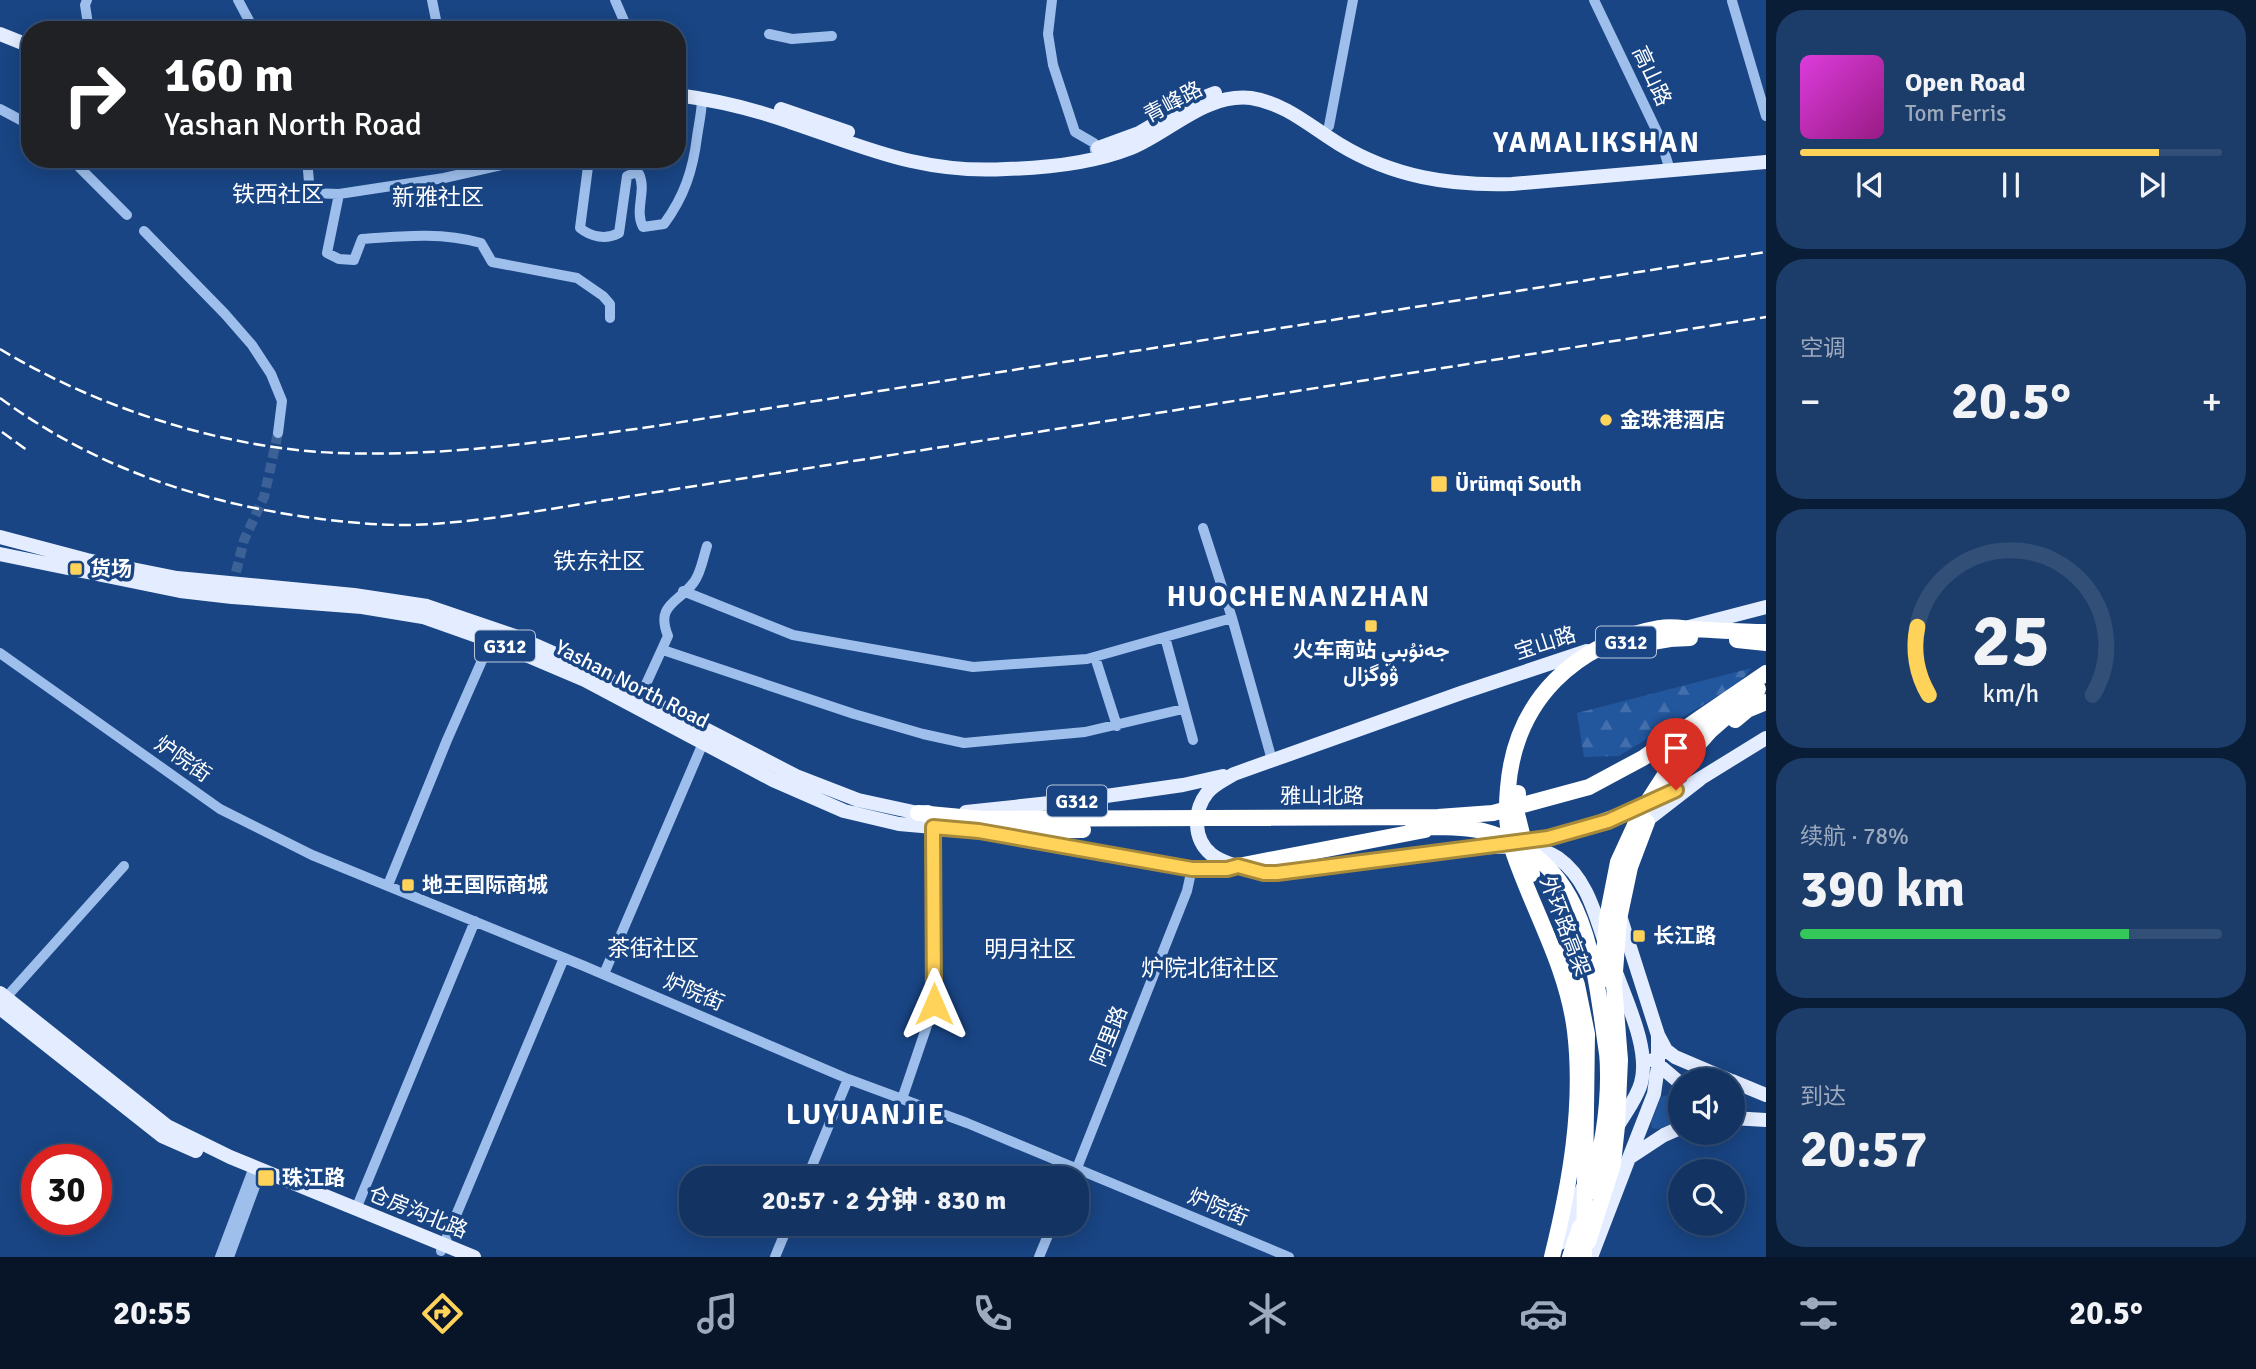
<!DOCTYPE html>
<html lang="zh">
<head>
<meta charset="utf-8">
<style>
  :root { --surface:#133463; --page:#1c3c69; --text:#f1f3f6; --muted:#9daabe; --line:#324f78; --accent:#ffd359 }
  body { margin:0; font-family:Signika,Vazirmatn,"Noto Sans SC",sans-serif; background:var(--page); color:var(--text); height:100vh; display:flex; flex-direction:column; font-size:26px; white-space:nowrap }
  * { box-sizing:border-box; margin:0 }
  p { font-size:23px; color:var(--muted) }
  .icon { flex:none; width:38px; height:38px; fill:none; stroke:currentColor; stroke-width:2; stroke-linecap:round; stroke-linejoin:round }
  .map { position:relative; flex:1; overflow:hidden }
  .details { display:flex; flex-direction:column; gap:10px; padding:10px; background:#0a1d36; width:490px }
  .details>* { flex:none }
  .guide { position:absolute; left:21px; top:21px; width:665px; height:147px; border-radius:28px; box-shadow:0 4px 18px #0003,0 0 0 2px var(--line); background:#202124; color:#fff; overflow:hidden }
  .tools { position:absolute; left:1668px; top:1068px; display:grid; gap:14px }
  .tools a { display:grid; place-items:center; width:77px; height:77px; border-radius:50%; background:var(--surface); box-shadow:0 4px 18px #0003,0 0 0 2px var(--line); font-size:35px }
  .speed { position:absolute; left:21px; top:1144px; display:flex; gap:14px; font-size:35px; font-weight:700; text-align:center }
  .speed>* { display:grid; place-content:center; width:91px; height:91px; border-radius:50%; background:var(--surface); box-shadow:0 4px 18px #0003,0 0 0 2px var(--line); line-height:1 }
  .speed .limit { border:10px solid #d22; background:#fff; color:#111 }
  .pin { position:absolute; display:grid; place-items:center; width:60px; height:60px; color:#fff; margin:-72px -30px; border-radius:50% 50% 50% 0; rotate:-45deg; box-shadow:0 0 7px #0007 }
  .pin .icon { rotate:45deg }
  .me { position:absolute; width:77px; margin:-38px; rotate:0deg; stroke-linejoin:round; filter:drop-shadow(0 0 5px #0008) }
  .turn { display:flex; align-items:center; gap:24px; height:147px; padding:0 28px; font-size:32px }
  .turn .icon { width:91px; height:91px; stroke-width:2.5 }
  .turn b { display:block; font-size:49px; line-height:60px }
  .big { font-size:52px; font-weight:800; line-height:1.1 }
  .details .card { flex:1; display:flex; flex-direction:column; justify-content:center; gap:10px; min-width:0; padding:0 24px; border-radius:28px; background:var(--page) }
  .details .dial { align-items:center; gap:0 }
  .dial svg { height:182px; overflow:visible; fill:none; stroke:var(--line); stroke-width:7; stroke-linecap:round; text-anchor:middle }
  .dial text { fill:var(--text); stroke:none }
  .song { display:flex; align-items:center; gap:21px }
  .cover { width:84px; height:84px; border-radius:10px; background:linear-gradient(135deg,hsl(300 70% 55%),hsl(310 70% 35%)) }
  .played { height:7px; border-radius:4px; background:linear-gradient(90deg,var(--accent) 85%,var(--line) 85%) }
  .keys { display:flex; justify-content:space-around; direction:ltr }
  .heat { display:flex; justify-content:space-between; align-items:center; font-size:38px; direction:ltr }
  .charge { height:10px; border-radius:5px; background:linear-gradient(90deg,#34c759 78%,var(--line) 0) }
  .trip { position:absolute; left:679px; top:1166px; width:410px; height:70px; border-radius:28px; background:var(--surface); box-shadow:0 4px 18px #0003,0 0 0 2px var(--line); font-weight:800; line-height:70px; text-align:center }
  .tab-bar { display:flex; height:112px; justify-content:space-around; align-items:center; background:#081528; color:var(--muted) }
  .tab-bar .icon { width:49px; height:49px }
  .tab-bar .selected { color:var(--accent) }
  .tab-bar b { font-size:32px; color:var(--text) }
  main { display:flex; flex:1; min-height:0 }
  .map>svg:first-child { display:block }
  .forest { fill:url(#forest-firs) }
  .garden { fill:#22569d }
  .lines { fill:none; stroke-linecap:round; stroke-linejoin:round }
  .minor-tunnel { stroke:#3c6196; stroke-width:10; stroke-dasharray:10 5; stroke-linecap:butt }
  .minor { stroke:#9ebfec; stroke-width:10 }
  .major { stroke:#e3edff; stroke-width:14 }
  .highway { stroke:#fff; stroke-width:16 }
  .rail { stroke:#fff; stroke-width:2.5; stroke-dasharray:12 5; stroke-linecap:butt }
  .route-casing { stroke:#a6893a; stroke-width:18 }
  .route { stroke:#ffd359; stroke-width:12 }
  .poi-dot { fill:#ffd359; stroke:#194584; stroke-width:2.5 }
  .labels { text-anchor:middle; stroke-width:7; stroke-linejoin:round; paint-order:stroke }
  .shield { fill:#194584; stroke:#bac7da; stroke-width:2 }
  .shield-label { font-size:19px; font-weight:bold; fill:#fff }
  .street-label { font-size:21px; fill:#fff; stroke:#194584 }
  .poi-label { font-size:21px; font-weight:bold; fill:#fff; stroke:#194584; text-anchor:start }
  .neighbourhood-label { font-size:23px; fill:#fff; stroke:#194584 }
  .district-label { font-size:28px; font-weight:bold; letter-spacing:2px; fill:#fff; stroke:#194584 }
</style>
</head>
<body>
<main>
<div class="map">
<svg width="1766" height="1257" viewBox="0 0 1766 1257">
  <defs>
    <pattern id="forest-firs" width="22" height="20" patternUnits="userSpaceOnUse" patternTransform="scale(1.75)"><rect width="22" height="20" fill="#22569d"/><path d="M5 1l3.5 6h-7zM16 11l3.5 6h-7z" fill="#436fac"/></pattern>
  </defs>
  <rect width="100%" height="100%" fill="#194584"/>
  <!-- forest -->
  <path class="forest" d="M1752,668L1739,683L1619,756L1584,757L1577,713Z"/>
  <!-- garden -->
  <path class="garden" d="M1678,1092L1680,1093V1122L1657,1129L1652,1128L1651,1122L1661,1097Z"/>
  <g class="lines">
    <!-- minor-tunnel -->
    <path class="minor-tunnel" d="M236,572L244,540L264,497L278,433"/>
    <!-- minor -->
    <path class="minor" d="M87,0L85,5L89,30
      M238,0L254,30
      M432,0L438,30
      M615,0L628,30
      M1052,0L1048,34L1053,65L1075,132L1094,143L1096,157
      M1594,0L1660,138L1670,170
      M1732,1L1766,116
      M769,34L792,39L832,36
      M0,109L30,125
      M1329,126L1353,0
      M71,159L127,215
      M307,159L310,193L339,194L327,253L339,259L354,260L362,239C403,236 441,232 481,243L492,262L577,278L603,296L610,304V318
      M589,159L580,228C591,237 606,240 619,233L627,176L634,173L639,174C647,191 634,210 643,227L664,224C684,197 693,170 697,137C699,123 702,111 702,98
      M339,194L444,178L529,159
      M144,231L225,314L252,345L271,374L282,401L278,433
      M1203,528L1232,618L1272,760
      M683,591L793,635L973,667L1087,659L1232,618
      M1165,637L1193,740
      M663,650L854,714L923,734L964,743L1085,732L1183,709
      M0,653L220,809L312,855L584,966L848,1079L967,1123L1289,1257
      M1095,657L1117,726
      M641,695L668,636C655,604 679,603 694,582C701,573 703,558 707,546
      M388,885L447,740L491,640
      M604,974L706,736
      M2,1002L124,866
      M902,1099L934,1005L933,827
      M807,1178L848,1079
      M1073,1178L1187,891L1192,868
      M356,1209L475,921
      M441,1251L564,958
      M220,1257L254,1167
      M229,1257L261,1170
      M775,1257L789,1223
      M1039,1257L1053,1223"/>
    <!-- major -->
    <path class="major" d="M0,34L30,46
      M677,95C716,100 753,109 790,122C830,135 870,152 911,161C942,168 974,171 1006,169C1046,168 1093,163 1131,148C1170,132 1205,93 1251,98C1285,103 1311,127 1339,144C1393,177 1450,186 1512,184L1766,162
      M781,109L848,132
      M1098,148L1139,133L1192,102L1215,93
      M0,537L87,560L177,578L354,595L427,606L512,635L589,669L796,776L858,800L918,813L928,812
      M0,554L180,591L232,597L362,607L423,617L505,646L585,680L773,780L844,811L899,824L979,831L1192,868L1234,867
      M1689,627L1766,607
      M1587,651L1461,693L1234,774C1226,779 1213,785 1207,793C1193,811 1193,839 1211,854C1225,865 1247,868 1264,873C1313,872 1363,862 1412,856C1448,852 1527,836 1558,858C1585,877 1594,910 1604,940
      M1693,783L1766,738
      M966,812L1078,800L1183,785L1223,776
      M1637,828L1699,780
      M1519,842C1565,835 1607,821 1649,802
      M1620,916L1658,1035L1666,1050L1675,1057L1729,1080
      M1617,975C1628,1005 1650,1051 1641,1083C1637,1098 1625,1113 1617,1127
      M0,993L167,1126L230,1157L474,1257
      M0,1008L162,1136L196,1151
      M1653,1060L1680,1083
      M1732,1081L1766,1095
      M1732,1118L1766,1120
      M1629,1158L1654,1094L1658,1066V1036
      M1560,1243L1583,1187
      M1591,1257L1629,1158L1664,1135L1680,1128"/>
    <!-- highway -->
    <path class="highway" d="M1737,640L1766,643
      M1629,646L1670,639L1690,638
      M1735,720L1747,710L1766,702
      M1679,766L1710,731L1758,689
      M1518,793L1517,814L1532,874
      M918,813L983,819L1438,817L1493,813L1589,787L1643,758L1703,716
      M1413,827C1434,827 1464,826 1483,831C1591,858 1594,970 1608,1060
      M979,831L1083,830
      M1238,866L1425,830
      M1564,949L1577,985L1587,1034L1584,1257
      M1602,980L1607,918L1618,862L1641,812L1703,716L1766,673
      M1590,1192C1603,1147 1611,1098 1607,1051
      M1588,1242L1613,1164L1617,1126L1620,1060L1614,985L1619,919L1630,867L1647,822
      M1552,1257C1570,1184 1584,1106 1575,1031C1567,966 1533,911 1513,851C1506,830 1506,809 1508,788C1515,700 1575,643 1660,628C1670,626 1682,628 1692,629C1716,630 1741,632 1766,632
      M1570,1257L1580,1227"/>
    <!-- rail -->
    <path class="rail" d="M0,349C97,408 225,449 338,453C445,457 551,441 656,426L1766,252
      M0,398C90,464 189,499 299,516C334,521 369,525 405,525C470,524 536,511 600,501L1766,317
      M2,432L28,451"/>
  </g>
  <g class="lines">
    <defs>
      <path id="route" d="M934,1004L933,827L979,831L1192,869H1227L1238,866L1264,873H1277L1548,838L1608,821L1676,790"/>
    </defs>
    <!-- route casing -->
    <use href="#route" class="route-casing"/>
    <!-- route -->
    <use href="#route" class="route"/>
  </g>
  <!-- markers -->
  <g class="poi-dot">
    <circle cx="1606" cy="420" r="7"/>
    <rect x="1430" y="475" width="18" height="18" rx="3.5"/>
    <rect x="69" y="562" width="14" height="14" rx="3.5"/>
    <rect x="1364" y="619" width="14" height="14" rx="3.5"/>
    <rect x="401" y="878" width="14" height="14" rx="3.5"/>
    <rect x="1632" y="929" width="14" height="14" rx="3.5"/>
    <rect x="257" y="1169" width="18" height="18" rx="3.5"/>
  </g>
  <g class="labels">
    <!-- shield labels -->
    <g class="shield">
      <rect x="1596" y="626.5" width="60" height="31" rx="5"/>
      <rect x="475" y="630.5" width="60" height="31" rx="5"/>
      <rect x="1047" y="785.5" width="60" height="31" rx="5"/>
    </g>
    <g class="shield-label">
      <text x="1626" y="649">G312</text>
      <text x="505" y="653">G312</text>
      <text x="1077" y="808">G312</text>
    </g>
    <!-- street labels -->
    <g class="street-label">
      <text transform="translate(1652 76) rotate(65)" y="7">高山路</text>
      <text transform="translate(1173 102) rotate(-28)" y="7">青峰路</text>
      <text transform="translate(1545 643) rotate(-18)" y="7">宝山路</text>
      <text transform="translate(632 684) rotate(27)" y="7">Yashan North Road</text>
      <text transform="translate(183 759) rotate(35)" y="7">炉院街</text>
      <text x="1322" y="803">雅山北路</text>
      <text transform="translate(1565 926) rotate(69)" y="7">外环路高架</text>
      <text transform="translate(694 992) rotate(23)" y="7">炉院街</text>
      <text transform="translate(1109 1036) rotate(-68)" y="7">阿里路</text>
      <text transform="translate(1218 1207) rotate(23)" y="7">炉院街</text>
      <text transform="translate(418 1212) rotate(22)" y="7">仓房沟北路</text>
    </g>
    <!-- poi labels -->
    <g class="poi-label">
      <text x="1620" y="427">金珠港酒店</text>
      <text x="1455" y="491">Ürümqi South</text>
      <text x="90" y="576">货场</text>
      <text x="1371" y="657" text-anchor="middle">火车南站 جەنۇبىي<tspan x="1371" dy="24">ۋوگزال</tspan></text>
      <text x="422" y="892">地王国际商城</text>
      <text x="1653" y="943">长江路</text>
      <text x="282" y="1185">珠江路</text>
    </g>
    <!-- neighbourhood labels -->
    <g class="neighbourhood-label">
      <text x="278" y="202">铁西社区</text>
      <text x="438" y="205">新雅社区</text>
      <text x="599" y="569">铁东社区</text>
      <text x="653" y="956">茶街社区</text>
      <text x="1030" y="957">明月社区</text>
      <text x="1210" y="976">炉院北街社区</text>
    </g>
    <!-- district labels -->
    <g class="district-label">
      <text x="1597" y="152">YAMALIKSHAN</text>
      <text x="1299" y="606">HUOCHENANZHAN</text>
      <text x="866" y="1124">LUYUANJIE</text>
    </g>
  </g>
</svg>
<div class="tools">
<a><svg class="icon" aria-label="sound" viewBox="0 0 24 24"><path d="M4 9h4l5-4v14l-5-4H4zM17 9q2 3 0 6"/></svg></a>
<a><svg class="icon" aria-label="search" viewBox="0 0 24 24"><circle cx="10" cy="10" r="6"/><path d="M15 15l6 6"/></svg></a>
</div>
<div class="speed"><div class="limit">30</div></div>
<div class="pin" style="left:1676px;top:790px;background:#d93025"><svg class="icon" aria-label="arrive" viewBox="0 0 24 24"><path d="M6 21V4h12l-3 4 3 4H6"/></svg></div>
<svg class="me" style="left:934px;top:1004px" viewBox="-20 -20 40 40"><path d="M0-17L14 15 0 8-14 15z" fill="#ffd359" stroke="#fff" stroke-width="4"/></svg>
<div class="trip">20:57 · 2 分钟 · 830 m</div>
<div class="guide">
<div class="turn"><svg class="icon" aria-label="right" viewBox="0 0 24 24"><path d="M7 20v-9h11M14 6l5 5-5 5"/></svg><div><b>160 m</b>Yashan North Road</div></div>
</div>
</div>
<section class="details">
<div class="card">
<div class="song"><i class="cover"></i><div><b>Open Road</b><p>Tom Ferris</p></div></div>
<div class="played"></div>
<div class="keys"><svg class="icon" aria-label="previous" viewBox="0 0 24 24"><path d="M18 5L8 12l10 7zM5 5v14"/></svg><svg class="icon" aria-label="pause" viewBox="0 0 24 24"><path d="M8 5v14M16 5v14"/></svg><svg class="icon" aria-label="next" viewBox="0 0 24 24"><path d="M6 5l10 7-10 7zM19 5v14"/></svg></div>
</div>
<div class="card"><p>空调</p>
<div class="heat"><a>−</a><b class="big">20.5°</b><a>+</a></div>
</div>
<div class="card dial"><svg viewBox="0 0 100 80">
<path d="M14 69A42 42 0 1 1 86 69"/>
<path d="M14 69A42 42 0 0 1 9 39" stroke="#ffd359"/>
<text x="50" y="56" font-size="32" font-weight="700">25</text>
<text x="50" y="72" font-size="11">km/h</text>
</svg></div>
<div class="card"><p>续航 · 78%</p><b class="big">390 km</b><div class="charge"></div></div>
<div class="card"><p>到达</p><b class="big">20:57</b></div>
</section>
</main>
<nav class="tab-bar">
<b>20:55</b>
<svg class="icon selected" aria-label="directions" viewBox="0 0 24 24"><path d="M12 3l9 9-9 9-9-9zM9 14v-3h6M13 9l2 2-2 2"/></svg>
<svg class="icon" aria-label="music" viewBox="0 0 24 24"><path d="M9 18V5l10-2v13"/><circle cx="6" cy="18" r="3"/><circle cx="16" cy="16" r="3"/></svg>
<svg class="icon" aria-label="phone" viewBox="0 0 24 24"><path d="M5 4h4l2 5-3 2q2 4 5 5l2-3 5 2v4C11 20 4 13 5 4z"/></svg>
<svg class="icon" aria-label="climate" viewBox="0 0 24 24"><path d="M12 3v18M4 7l16 10M4 17L20 7"/></svg>
<svg class="icon" aria-label="car" viewBox="0 0 24 24"><path d="M5 17H2v-5l4-1 3-4h7l3 4 3 1v5h-3M9 17h6M6 11h13"/><circle cx="7" cy="17" r="2"/><circle cx="17" cy="17" r="2"/></svg>
<svg class="icon" aria-label="filters" viewBox="0 0 24 24"><path d="M4 7h16M4 17h16"/><circle cx="9" cy="7" r="2"/><circle cx="15" cy="17" r="2"/></svg>
<b>20.5°</b>
</nav>
</body>
</html>
